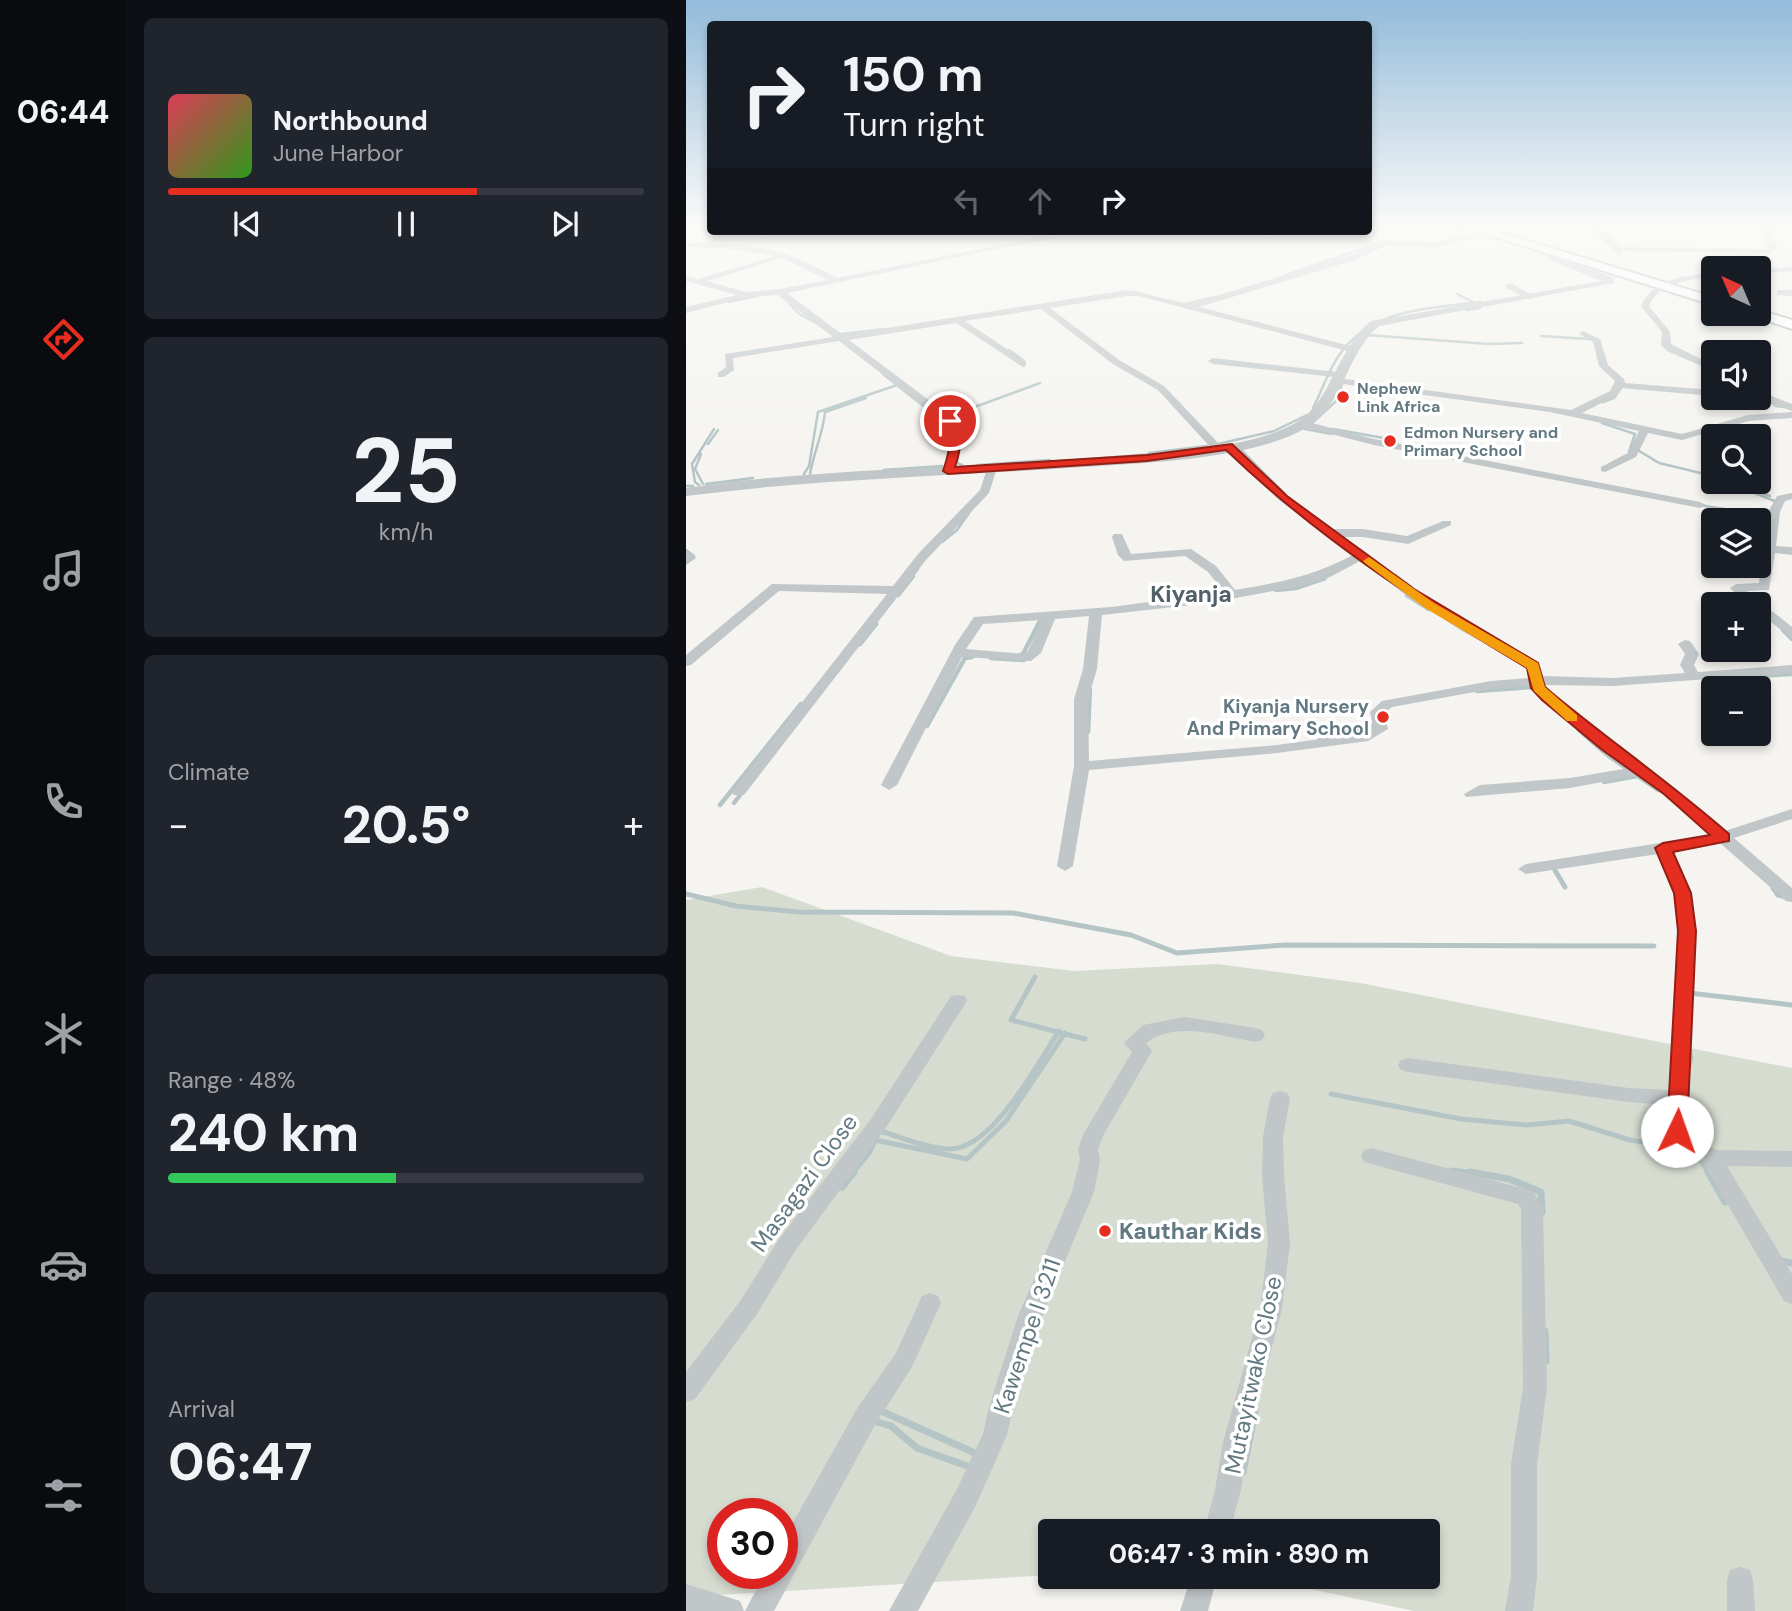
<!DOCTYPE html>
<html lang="en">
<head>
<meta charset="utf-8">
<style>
  :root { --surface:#171b24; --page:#20242c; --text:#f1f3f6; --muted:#9ea1a6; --line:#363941; --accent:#e52e20 }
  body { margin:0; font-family:"DM Sans",sans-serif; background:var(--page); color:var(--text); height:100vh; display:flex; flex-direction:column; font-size:26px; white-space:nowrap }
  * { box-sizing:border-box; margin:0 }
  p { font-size:23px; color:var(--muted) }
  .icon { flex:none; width:38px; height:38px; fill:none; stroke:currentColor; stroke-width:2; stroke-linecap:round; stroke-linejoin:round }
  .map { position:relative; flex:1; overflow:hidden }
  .panel { display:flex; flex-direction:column; gap:18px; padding:18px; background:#0d0f14; width:560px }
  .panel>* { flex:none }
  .hud { position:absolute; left:21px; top:21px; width:665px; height:214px; border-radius:7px; box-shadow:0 4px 10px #0003; background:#171b24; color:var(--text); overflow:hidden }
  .needle { width:46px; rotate:316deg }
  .fabs { position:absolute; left:1015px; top:256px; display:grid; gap:14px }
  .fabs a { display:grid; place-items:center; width:70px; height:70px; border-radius:7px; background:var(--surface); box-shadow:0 4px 10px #0003; font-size:35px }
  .speed { position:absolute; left:21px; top:1498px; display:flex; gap:14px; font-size:35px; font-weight:700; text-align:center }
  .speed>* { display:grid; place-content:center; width:91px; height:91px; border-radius:50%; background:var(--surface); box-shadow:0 4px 10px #0003; line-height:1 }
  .speed .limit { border:10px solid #d22; background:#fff; color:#111 }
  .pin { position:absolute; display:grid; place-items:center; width:60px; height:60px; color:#fff; margin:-30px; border:4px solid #fff; border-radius:50%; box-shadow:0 2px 7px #0007 }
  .me { position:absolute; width:77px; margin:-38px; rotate:3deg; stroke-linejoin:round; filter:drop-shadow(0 0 5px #0008) }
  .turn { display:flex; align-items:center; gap:24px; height:147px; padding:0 21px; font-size:32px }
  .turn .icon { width:91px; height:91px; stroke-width:2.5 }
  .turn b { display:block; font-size:49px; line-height:60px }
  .lanes { display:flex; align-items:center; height:66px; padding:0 21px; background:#0003; justify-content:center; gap:35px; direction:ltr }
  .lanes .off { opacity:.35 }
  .big { font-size:52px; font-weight:700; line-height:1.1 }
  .panel .tile { flex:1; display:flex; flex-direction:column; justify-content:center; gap:10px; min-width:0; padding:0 24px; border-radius:10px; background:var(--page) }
  .panel .dial { align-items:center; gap:0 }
  .dial b { font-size:91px; line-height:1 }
  .song { display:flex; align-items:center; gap:21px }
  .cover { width:84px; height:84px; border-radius:10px; background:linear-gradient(135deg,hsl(350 70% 55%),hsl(110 70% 35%)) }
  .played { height:7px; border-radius:4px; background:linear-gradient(90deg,var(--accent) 65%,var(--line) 65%) }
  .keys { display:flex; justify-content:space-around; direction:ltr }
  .heat { display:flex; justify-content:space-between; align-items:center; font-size:38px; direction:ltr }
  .charge { height:10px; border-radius:5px; background:linear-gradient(90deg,#34c759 48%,var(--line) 0) }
  .trip { position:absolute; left:352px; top:1519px; width:402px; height:70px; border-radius:7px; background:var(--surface); box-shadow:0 4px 10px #0003; font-weight:700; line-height:70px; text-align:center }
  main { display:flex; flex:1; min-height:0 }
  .dock { display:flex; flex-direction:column; width:126px; justify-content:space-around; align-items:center; background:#090b0e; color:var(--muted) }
  .dock .icon { width:49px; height:49px }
  .dock .selected { color:var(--accent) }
  .dock b { font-size:32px; color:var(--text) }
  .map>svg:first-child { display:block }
  .green { fill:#d7dcd1; fill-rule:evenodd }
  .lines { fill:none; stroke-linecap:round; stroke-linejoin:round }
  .stream-far3 { stroke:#b5c5c6; stroke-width:2.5 }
  .stream-far2 { stroke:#b5c5c6; stroke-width:4.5 }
  .stream-far1 { stroke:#b5c5c6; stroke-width:5 }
  .stream { stroke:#b5c5c6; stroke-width:7 }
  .primary-casing { stroke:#b2b8ba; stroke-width:4 }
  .minor { fill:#c1c6c8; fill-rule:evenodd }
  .tertiary { fill:#c1c6c8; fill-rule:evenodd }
  .primary { fill:#fff; fill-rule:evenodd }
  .route { fill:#e52e20; stroke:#951e15; stroke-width:2 }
  .slow { fill:#f59e0b }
  .poi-dot { fill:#e52e20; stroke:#fff; stroke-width:2.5 }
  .labels { text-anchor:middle; stroke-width:7; stroke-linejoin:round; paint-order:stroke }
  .far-poi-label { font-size:16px; font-weight:bold; fill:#637982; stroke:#fff; text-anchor:start }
  .poi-label { font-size:19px; font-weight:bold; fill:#637982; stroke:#fff; text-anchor:end }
  .quarter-label { font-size:23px; font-weight:bold; fill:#516167; stroke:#fff }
  .near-street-label { font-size:23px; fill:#637982; stroke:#fff }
  .near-poi-label { font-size:23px; font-weight:bold; fill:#637982; stroke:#fff; text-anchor:start }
</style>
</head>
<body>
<main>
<nav class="dock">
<b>06:44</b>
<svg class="icon selected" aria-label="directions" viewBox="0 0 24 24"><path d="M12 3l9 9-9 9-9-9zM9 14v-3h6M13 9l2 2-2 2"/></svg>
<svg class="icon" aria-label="music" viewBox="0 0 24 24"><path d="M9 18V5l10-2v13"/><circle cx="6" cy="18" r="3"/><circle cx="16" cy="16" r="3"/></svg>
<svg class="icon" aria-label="phone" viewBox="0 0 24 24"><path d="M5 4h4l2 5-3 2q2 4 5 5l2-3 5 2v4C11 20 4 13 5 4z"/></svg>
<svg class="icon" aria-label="climate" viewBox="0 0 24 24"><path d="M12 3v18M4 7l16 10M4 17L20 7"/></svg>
<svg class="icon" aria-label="car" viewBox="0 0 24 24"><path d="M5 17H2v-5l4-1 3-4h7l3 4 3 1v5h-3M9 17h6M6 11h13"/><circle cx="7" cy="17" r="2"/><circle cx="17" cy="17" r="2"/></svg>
<svg class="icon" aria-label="filters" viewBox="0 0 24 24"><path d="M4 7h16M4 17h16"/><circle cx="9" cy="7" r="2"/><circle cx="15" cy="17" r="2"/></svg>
</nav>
<section class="panel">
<div class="tile">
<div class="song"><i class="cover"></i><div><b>Northbound</b><p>June Harbor</p></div></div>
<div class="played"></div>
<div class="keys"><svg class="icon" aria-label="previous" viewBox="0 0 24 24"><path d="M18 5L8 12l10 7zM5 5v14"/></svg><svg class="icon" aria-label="pause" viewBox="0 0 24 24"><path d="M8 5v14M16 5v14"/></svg><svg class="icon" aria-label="next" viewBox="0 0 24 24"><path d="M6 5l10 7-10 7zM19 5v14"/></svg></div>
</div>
<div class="tile dial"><b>25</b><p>km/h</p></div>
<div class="tile"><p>Climate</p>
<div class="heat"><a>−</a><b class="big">20.5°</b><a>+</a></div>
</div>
<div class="tile"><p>Range · 48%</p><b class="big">240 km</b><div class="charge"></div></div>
<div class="tile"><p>Arrival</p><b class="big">06:47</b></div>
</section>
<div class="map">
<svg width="1106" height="1611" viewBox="0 0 1106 1611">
  <rect width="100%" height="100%" fill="#f5f4f0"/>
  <!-- green -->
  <path class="green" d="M76,887L265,956L388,971L531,964L674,983L1106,1068V1611H728L567,1577H742V1531H364V1575L0,1597V900ZM37,1514H96V1573H37Z"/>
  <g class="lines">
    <!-- stream-far3 -->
    <path class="stream-far3" d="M340,243L396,231
      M597,276L702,240
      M446,292L465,296
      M771,294L789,303
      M42,302L71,296
      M103,303L113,314L132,324
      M496,305L529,297
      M781,310L794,308
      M155,334L199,329
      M681,335L803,344L836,343
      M855,336L903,339
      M323,350L338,361
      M197,374L264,427
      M1083,400L1090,406L1106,408
      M917,402L928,398L938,384
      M627,408C637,389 643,367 657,350C689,308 746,308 795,302
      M260,414L264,416L354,383
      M916,423L949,434L943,452L947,454
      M624,425L650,401L657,381
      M619,429L646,434
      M647,429L709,440L708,444H712
      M22,444L32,430
      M532,444L588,431L621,415
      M556,447L553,448L599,494
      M950,449L973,463L1027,476
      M463,453L521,446
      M15,454L9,469L17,484
      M276,465L271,463L274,434L267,420L277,415
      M292,465L364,460
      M198,470L256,466
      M118,474L123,466L132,412L211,385
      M124,474C128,451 137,434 139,412L180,398
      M1039,481L1091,502
      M1047,482L1084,496
      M20,484L67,478
      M13,485L9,482L6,464L28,429
      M0,486H7
      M1013,505L1058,512L1085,521
      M256,542L271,530L283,513
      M673,549L712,578
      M0,550L8,556L0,563
      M225,578L232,569"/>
    <!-- stream-far2 -->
    <path class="stream-far2" d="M709,576L724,587
      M590,590L610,588L639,578
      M212,595L227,576
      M721,595L743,609
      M1097,630L1106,639
      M174,644L190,624
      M332,656L337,654L356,617
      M305,658L338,660
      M1041,678L1106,674
      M791,691L845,687L853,694
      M241,726L279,658L286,657
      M893,730L924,757L972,790
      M402,732L404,689
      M634,740L690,725
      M918,782L951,776
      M48,803L57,791
      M34,805L115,704"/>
    <!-- stream-far1 -->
    <path class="stream-far1" d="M867,867L879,887
      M1087,888L1092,895L1106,899
      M0,894L50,906L113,912L327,913L445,935L491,953L599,945L968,946
      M349,977L325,1020L399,1039
      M1003,993L1106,1005
      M1002,1068L1005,1059L1003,1050
      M645,1094L775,1119L841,1125L883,1121L944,1140L1001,1148
      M1001,1111L1003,1133
      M194,1131C215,1137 240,1148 262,1149C306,1151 351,1064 373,1031
      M189,1140L281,1159L320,1121L379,1033
      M1013,1157L1023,1174
      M765,1170L798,1174
      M166,1174L184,1152L189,1140"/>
    <!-- stream -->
    <path class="stream" d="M784,1172L823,1179L855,1192L856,1212
      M1022,1172L1039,1202
      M156,1187L168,1172
      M1094,1261L1106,1263
      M859,1331L860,1361
      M193,1410L291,1454
      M188,1421L205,1426L231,1448L284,1467
      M557,1472L569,1412"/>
    <defs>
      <path id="primary" d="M767,224H786L1027,297V305Z
        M1073,310L1106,320V329L1059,313H1073Z"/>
    </defs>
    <!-- primary casing -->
    <use href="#primary" class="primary-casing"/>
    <!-- minor -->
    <path class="minor" d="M893,224H903L914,228L935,247L1083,249L1073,230L1106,224V227L1081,233L1093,248L1085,253L937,251L933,255L908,232Z
      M800,230L803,234L750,247L702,245L669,260L513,307L668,347L670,349L665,352L453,296H441L364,308L433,360L478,386L535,446L536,448L531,451L527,450L472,390L427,364L355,309L279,321L340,362V366L337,367L270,323L163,340L268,419C278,436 274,453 267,471L262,474L257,471C263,455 267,439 260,423L153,341L47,358L48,370L38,377H32V373L40,367L39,354L147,337L92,295L61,297L0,313V307L51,295L0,281V276L12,279L90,256L45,249L0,247V243C35,243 72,244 105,256C121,261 136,271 151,278L382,231H397L101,293L157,335L441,290L503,304L663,256L698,241L750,243ZM96,258L142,280L94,289L60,292L21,281Z
      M1106,267V271L1073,274V270Z
      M1027,273V277C1003,280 974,281 963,306L984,332L985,344L1027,365V371L981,351L975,345L976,332L955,306C968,278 999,275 1027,273Z
      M820,284H826L850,297L843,299L820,288Z
      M1094,290H1106V296L1091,295V291Z
      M897,331L914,339L922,365L938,379L939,383L1027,390V396L935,388L931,395L896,413L996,434L1062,415L1106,412V418L1063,421L996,440L962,433L950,457L919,472L915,471V467L942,453L953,431L864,412L649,383L644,380L648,377L527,364L522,361L527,358L651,372L656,375L652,378L885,410L924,391L929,381L913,366L907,342L893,334Z
      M1073,391L1106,404V411L1072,397Z
      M618,421L688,439L1014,502L1020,505L1014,508L688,445L614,426L613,424Z
      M542,443L601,496L647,529H677L721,536L757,521H765V525L722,544L677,537H657L728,589L786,625L841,655L852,663L857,676L927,678L999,673L994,665L999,654L992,644L999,640L1004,641L1013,654L1008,665L1012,672L1106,665V673L927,686L859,685L883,709L989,788L1039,831L1106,809V819L1048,838L1106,888V902L1100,901L1034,843L987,852L1006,893L1010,931L1001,1128L1029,1150L1106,1151V1167L1041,1166L1106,1274V1304L1098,1301L1018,1164L984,1137L981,1131L982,1105L943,1102L722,1072L715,1070L712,1065L715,1060L722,1058L943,1088L983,1090L992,931L988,893L972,854L840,874L832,869L840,864L1025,835L953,775L884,788L780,797L778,794L794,785L884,778L943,768L873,715L845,686L805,689L706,707L698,713L702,729L682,741L591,753L403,770L387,866L379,871L371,866L388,766V699L397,669L403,616L369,619L355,653L345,661L276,657L211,785L203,790L195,785L269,645L288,617L425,607L538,592L522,572L499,556L438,561L432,555L426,537L428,534H436L445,554L505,549L530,566L549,590C594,582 626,577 667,555L593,500L538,448V444ZM674,561L720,595L776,631L831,661L841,668L843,678L805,681L696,701L684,712L687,727L678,733L591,745L403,761L402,699L411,669L416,615L523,603L614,586L644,577ZM356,620L342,651L337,654L280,649L297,624Z
      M302,466L311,468L303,493L240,560L58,795H48L45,792L48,789L201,594L93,591L5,665L0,666V655L86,584L207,586L232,554L294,490Z
      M1106,493V499L1099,501L1094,512L1090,546L1106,547V555L1089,553L1083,590L1061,591L1106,627V638L1073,613V604H1060L1044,588L1050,584L1073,583L1082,512L1091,496Z
      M0,550L10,558L0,565Z
      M272,995L279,996L281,1001L199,1129L109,1251L71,1314L9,1399L0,1402V1372L55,1300L93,1239L185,1119L265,996Z
      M499,1017L569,1028L576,1030L579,1035L576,1040L569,1042C536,1036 489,1020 460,1043L466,1051L418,1134L412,1149L414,1160L408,1192L356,1316L327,1407L321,1435L289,1507L232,1611H203L271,1489L297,1434L303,1407L332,1316L386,1192L394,1160L392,1149L398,1133L446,1052L438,1043L457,1025Z
      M594,1091L601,1093L604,1098L597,1137L598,1176L604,1243L596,1309L561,1442L555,1490L544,1531H518L529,1490L537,1442L574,1309L582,1243L576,1176L577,1137L584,1098L587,1093Z
      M685,1148L847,1191L857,1208L861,1388L851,1464V1576L847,1611H819L825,1576V1464L837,1388L835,1209L832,1204L678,1162L675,1156L678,1150Z
      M244,1293L252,1296L255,1303L226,1367L190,1423L88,1611H59L79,1573H96V1542L172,1407L210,1353L236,1296Z
      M1054,1567L1064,1570L1067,1580L1069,1611H1041V1580L1044,1570Z
      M505,1577H531L522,1611H494Z
      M0,1584L54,1601L58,1611H0Z"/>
    <!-- tertiary -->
    <path class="tertiary" d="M718,224H754L803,231L798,234Z
      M859,249H867L870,255L928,278V283L693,326C660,353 658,406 620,428C567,459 459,463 397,467C264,476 132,479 0,496V488L52,481C184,467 317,466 450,454C498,450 569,447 611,422C646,401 651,348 685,321L916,281L861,259Z"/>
    <!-- primary -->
    <use href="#primary" class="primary"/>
  </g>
  <!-- sky -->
  <linearGradient id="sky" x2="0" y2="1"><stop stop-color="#93bbda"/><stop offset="0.5" stop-color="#fafaf8"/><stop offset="1" stop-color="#fafaf8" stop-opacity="0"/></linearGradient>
  <rect width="1106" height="449" fill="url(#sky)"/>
  <!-- route -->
  <path class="route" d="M264,418C280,427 274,452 269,467L461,455L546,444L601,496L728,589L852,663L859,687L866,693C924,741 986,784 1043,834V841L987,852L1005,893L1010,931L1001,1131L998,1136H984L981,1131L992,931L988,893L969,848L977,843L1024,835L978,794L915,749L856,700L845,688L841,668C731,602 633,539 540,450L461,461L262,474L257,471C263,453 267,439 259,421Z"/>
  <!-- slow -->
  <path class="slow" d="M683,557L748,603L852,663L859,687L891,715V721H881L848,691L841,668L739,608L679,563L677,561Z"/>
  <!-- markers -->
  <g class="poi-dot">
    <circle cx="657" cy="397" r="7"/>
    <circle cx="704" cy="441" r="7"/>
    <circle cx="697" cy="717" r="7"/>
    <circle cx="419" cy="1231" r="7"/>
  </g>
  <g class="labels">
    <!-- far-poi labels -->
    <g class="far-poi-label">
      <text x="671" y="394">Nephew<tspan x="671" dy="18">Link Africa</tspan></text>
      <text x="718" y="438">Edmon Nursery and<tspan x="718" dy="18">Primary School</tspan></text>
    </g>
    <!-- poi labels -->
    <g class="poi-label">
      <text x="683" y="713">Kiyanja Nursery<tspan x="683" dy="22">And Primary School</tspan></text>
    </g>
    <!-- quarter labels -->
    <g class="quarter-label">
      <text x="505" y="602">Kiyanja</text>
    </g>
    <!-- near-street labels -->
    <g class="near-street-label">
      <text transform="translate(118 1183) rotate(-54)" y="8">Masagazi Close</text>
      <text transform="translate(341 1336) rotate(-71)" y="8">Kawempe I 3211</text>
      <text transform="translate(567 1375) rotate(-78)" y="8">Mutayitwako Close</text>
    </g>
    <!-- near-poi labels -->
    <g class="near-poi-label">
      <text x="433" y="1239">Kauthar Kids</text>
    </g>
  </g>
</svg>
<div class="fabs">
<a><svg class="needle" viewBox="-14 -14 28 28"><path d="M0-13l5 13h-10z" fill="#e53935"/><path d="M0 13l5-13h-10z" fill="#9ea1a6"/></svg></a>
<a><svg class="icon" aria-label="sound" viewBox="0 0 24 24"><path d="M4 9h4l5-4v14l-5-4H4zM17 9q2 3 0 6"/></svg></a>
<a><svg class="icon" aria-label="search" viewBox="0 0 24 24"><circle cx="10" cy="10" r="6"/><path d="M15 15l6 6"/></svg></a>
<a><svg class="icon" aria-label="layers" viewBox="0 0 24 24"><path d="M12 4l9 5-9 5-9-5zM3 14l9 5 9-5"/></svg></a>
<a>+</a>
<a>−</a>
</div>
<div class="speed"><div class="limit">30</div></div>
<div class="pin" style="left:264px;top:421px;background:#d93025"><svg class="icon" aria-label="arrive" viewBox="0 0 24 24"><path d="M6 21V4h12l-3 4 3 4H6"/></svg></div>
<svg class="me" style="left:991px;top:1131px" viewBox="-20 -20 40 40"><circle r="19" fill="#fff"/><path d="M0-13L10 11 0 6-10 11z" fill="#e52e20"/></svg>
<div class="trip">06:47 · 3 min · 890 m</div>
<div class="hud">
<div class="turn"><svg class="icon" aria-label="right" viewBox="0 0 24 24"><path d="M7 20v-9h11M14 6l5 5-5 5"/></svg><div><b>150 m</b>Turn right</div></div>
<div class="lanes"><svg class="icon off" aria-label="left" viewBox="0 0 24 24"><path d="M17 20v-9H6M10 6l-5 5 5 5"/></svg><svg class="icon off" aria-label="ahead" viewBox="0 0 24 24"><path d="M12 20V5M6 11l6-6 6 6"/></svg><svg class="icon" aria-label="right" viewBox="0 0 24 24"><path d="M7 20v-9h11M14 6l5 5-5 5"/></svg></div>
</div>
</div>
</main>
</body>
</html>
